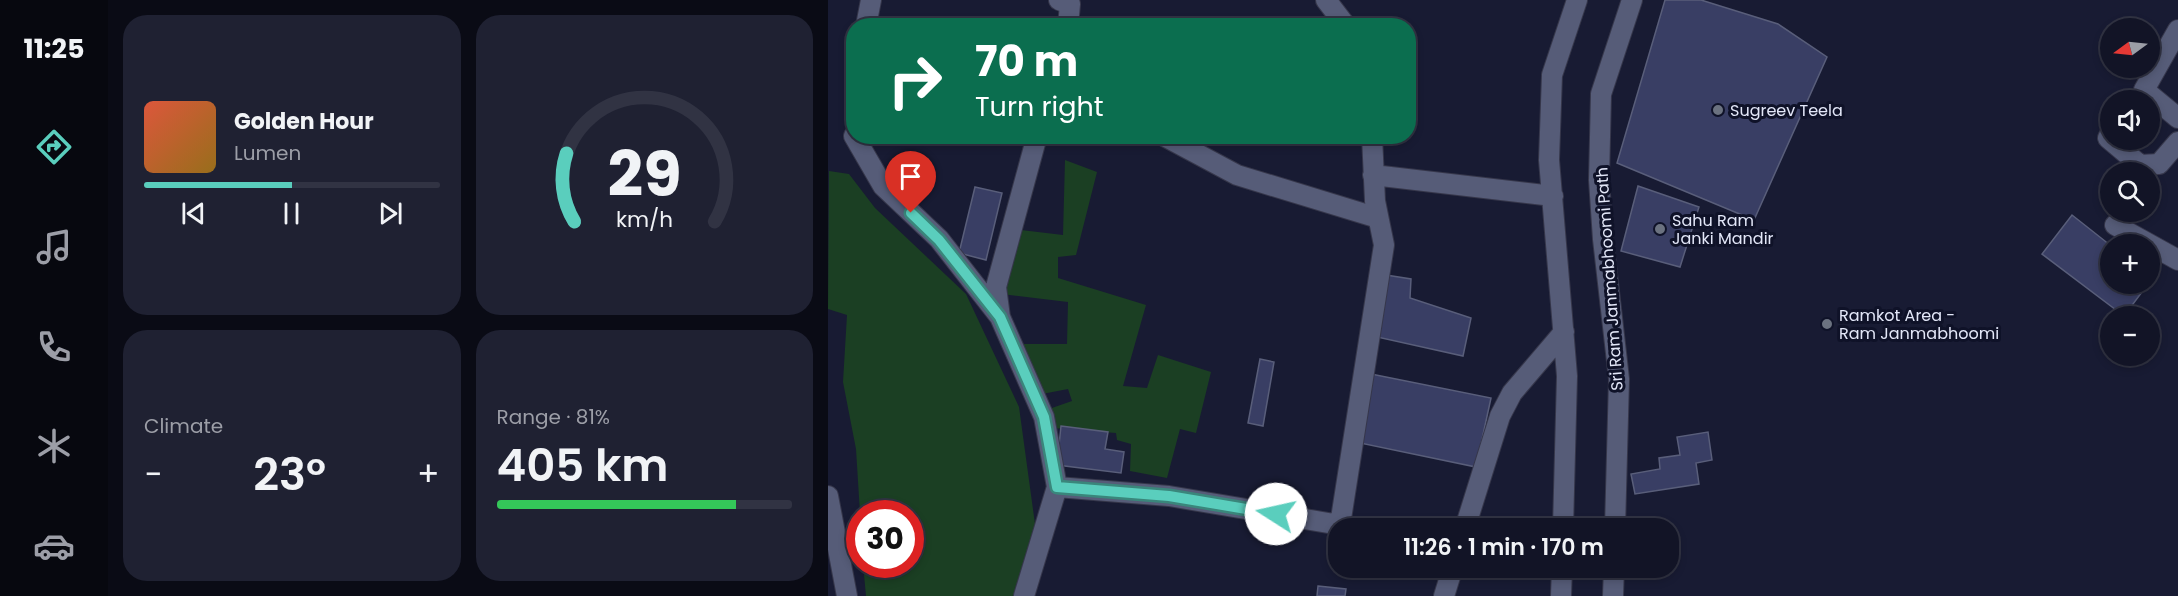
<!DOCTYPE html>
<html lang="en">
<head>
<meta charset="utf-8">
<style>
  :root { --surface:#121426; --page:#1f2132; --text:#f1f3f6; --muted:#9c9ea7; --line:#313343; --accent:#5acebd }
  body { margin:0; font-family:Poppins,sans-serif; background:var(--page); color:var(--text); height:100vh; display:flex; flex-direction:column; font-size:22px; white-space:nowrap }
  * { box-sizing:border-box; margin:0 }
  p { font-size:20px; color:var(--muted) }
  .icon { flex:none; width:33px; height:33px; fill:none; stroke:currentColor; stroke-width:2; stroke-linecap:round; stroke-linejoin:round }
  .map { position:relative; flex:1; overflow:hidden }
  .details { display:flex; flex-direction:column; gap:15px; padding:15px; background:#0a0b15; width:720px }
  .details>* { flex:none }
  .hud { position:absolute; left:18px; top:18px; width:570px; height:126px; border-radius:24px; box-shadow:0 3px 9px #0003,0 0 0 2px var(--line); background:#0b6e4f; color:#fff; overflow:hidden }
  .needle { width:39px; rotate:255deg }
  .tools { position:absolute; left:1272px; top:18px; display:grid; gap:12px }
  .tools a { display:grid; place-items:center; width:60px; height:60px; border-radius:50%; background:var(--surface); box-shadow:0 3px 9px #0003,0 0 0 2px var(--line); font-size:30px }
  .speed { position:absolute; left:18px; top:500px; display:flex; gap:12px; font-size:30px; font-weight:700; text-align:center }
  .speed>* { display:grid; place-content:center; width:78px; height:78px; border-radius:50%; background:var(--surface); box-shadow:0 3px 9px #0003,0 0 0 2px var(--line); line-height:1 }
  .speed .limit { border:9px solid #d22; background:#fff; color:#111 }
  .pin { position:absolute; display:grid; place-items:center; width:51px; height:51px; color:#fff; margin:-62px -26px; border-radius:50% 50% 50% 0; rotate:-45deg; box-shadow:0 0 6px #0007 }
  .pin .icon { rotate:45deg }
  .me { position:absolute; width:66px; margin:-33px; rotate:280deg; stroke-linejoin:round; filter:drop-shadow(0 0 4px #0008) }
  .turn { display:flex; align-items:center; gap:21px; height:126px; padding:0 30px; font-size:27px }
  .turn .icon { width:78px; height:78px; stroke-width:2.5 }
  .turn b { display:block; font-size:42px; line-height:51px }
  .big { font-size:45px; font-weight:600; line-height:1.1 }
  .details .tile { flex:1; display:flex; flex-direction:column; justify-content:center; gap:9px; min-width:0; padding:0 21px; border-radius:24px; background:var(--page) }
  .details .dial { align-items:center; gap:0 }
  .dial svg { height:156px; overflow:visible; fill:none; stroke:var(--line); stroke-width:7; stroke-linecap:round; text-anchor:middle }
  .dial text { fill:var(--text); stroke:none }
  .song { display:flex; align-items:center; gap:18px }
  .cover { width:72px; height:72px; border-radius:9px; background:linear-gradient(135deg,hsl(10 70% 55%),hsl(40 70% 35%)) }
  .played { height:6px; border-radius:3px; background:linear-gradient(90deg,var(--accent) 50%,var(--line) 50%) }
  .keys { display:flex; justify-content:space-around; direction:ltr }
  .heat { display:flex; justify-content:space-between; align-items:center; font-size:33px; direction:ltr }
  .charge { height:9px; border-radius:4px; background:linear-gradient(90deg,#34c759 81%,var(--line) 0) }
  .details .tiles { flex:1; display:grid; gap:15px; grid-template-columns:repeat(2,1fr) }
  .trip { position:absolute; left:500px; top:518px; width:351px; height:60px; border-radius:24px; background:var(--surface); box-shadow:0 3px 9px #0003,0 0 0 2px var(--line); font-weight:600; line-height:60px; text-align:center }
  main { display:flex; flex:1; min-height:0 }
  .dock { display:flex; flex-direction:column; width:108px; justify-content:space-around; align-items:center; background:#07080f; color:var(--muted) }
  .dock .icon { width:42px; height:42px }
  .dock .selected { color:var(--accent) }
  .dock b { font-size:27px; color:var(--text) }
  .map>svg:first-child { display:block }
  .grass { fill:#1b3f23 }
  .building { fill:#393e64; stroke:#595e7a; stroke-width:1.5 }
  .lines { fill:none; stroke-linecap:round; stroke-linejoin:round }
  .minor-casing { stroke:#36374b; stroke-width:22 }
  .minor { stroke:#565c78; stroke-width:20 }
  .route-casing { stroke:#3a867b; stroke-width:15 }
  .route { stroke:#5acebd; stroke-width:10 }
  .worship-dot { fill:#6b7280; stroke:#0f1228; stroke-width:2 }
  .labels { text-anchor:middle; stroke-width:6; stroke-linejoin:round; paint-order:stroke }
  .poi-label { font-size:16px; fill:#e3e7f8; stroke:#0f1228; text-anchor:start }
  .street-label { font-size:16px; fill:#e3e7f8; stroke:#0f1228 }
</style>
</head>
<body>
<main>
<nav class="dock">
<b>11:25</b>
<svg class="icon selected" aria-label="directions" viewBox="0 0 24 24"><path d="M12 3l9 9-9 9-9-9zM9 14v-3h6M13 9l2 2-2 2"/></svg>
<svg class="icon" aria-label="music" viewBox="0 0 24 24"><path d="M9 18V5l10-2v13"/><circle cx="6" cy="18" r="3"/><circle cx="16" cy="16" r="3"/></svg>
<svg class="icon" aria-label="phone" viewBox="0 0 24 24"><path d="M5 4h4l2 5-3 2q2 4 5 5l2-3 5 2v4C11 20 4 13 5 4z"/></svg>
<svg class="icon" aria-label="climate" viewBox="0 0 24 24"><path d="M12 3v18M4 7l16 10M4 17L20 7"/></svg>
<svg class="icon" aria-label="car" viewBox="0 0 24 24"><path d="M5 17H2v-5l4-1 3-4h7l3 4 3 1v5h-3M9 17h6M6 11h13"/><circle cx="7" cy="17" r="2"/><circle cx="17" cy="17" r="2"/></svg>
</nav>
<section class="details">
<div class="tiles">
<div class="tile">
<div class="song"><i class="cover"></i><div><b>Golden Hour</b><p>Lumen</p></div></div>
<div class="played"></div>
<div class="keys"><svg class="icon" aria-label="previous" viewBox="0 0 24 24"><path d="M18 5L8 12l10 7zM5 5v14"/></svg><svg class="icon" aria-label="pause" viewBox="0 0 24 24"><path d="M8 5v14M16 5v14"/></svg><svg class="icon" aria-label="next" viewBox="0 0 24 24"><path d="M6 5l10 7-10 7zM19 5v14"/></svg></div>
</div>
<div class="tile dial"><svg viewBox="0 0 100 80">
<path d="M14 69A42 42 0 1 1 86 69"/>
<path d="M14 69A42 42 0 0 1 10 34" stroke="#5acebd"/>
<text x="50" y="56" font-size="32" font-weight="700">29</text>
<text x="50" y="72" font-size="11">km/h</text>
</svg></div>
<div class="tile"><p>Climate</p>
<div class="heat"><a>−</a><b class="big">23°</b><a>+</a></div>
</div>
<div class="tile"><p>Range · 81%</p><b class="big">405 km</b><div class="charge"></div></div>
</div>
</section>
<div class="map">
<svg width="1350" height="596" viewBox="0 0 1350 596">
  <rect width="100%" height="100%" fill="#181b33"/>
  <!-- grass -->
  <path class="grass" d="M237,160L269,172L248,255L230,257V278L318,305L295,386L319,388L330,355L383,372L368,433L352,429L339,478L302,471L303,444L289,440L288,433L225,428L221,409L244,401L240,389L214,394L191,344H239L240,302L173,294L193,230L235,235Z
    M1,171L21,174L47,208L138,294L191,407L207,524L186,596H38L35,564H82V513H32L28,449L15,382L19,315L0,309Z"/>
  <!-- building -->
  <path class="building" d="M837,0H873L950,24L999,57L926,220L789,163Z
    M810,186L871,207L852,267L793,251Z
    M147,187L174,193L158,260L131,253Z
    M1244,215L1282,245V284H1320L1296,316L1214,254Z
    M1322,262L1331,269L1322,282Z
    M558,275L583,279L582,298L643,318L635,356L549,337Z
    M432,359L446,362L435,426L420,423Z
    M543,374L663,398L648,467L532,443Z
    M233,426L280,432L277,449L296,452L293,473L229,465Z
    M880,432L884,460L868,463L871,484L807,494L803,474L832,469L831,458L852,455L849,437Z
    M490,586L518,589L517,596H489Z"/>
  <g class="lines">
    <defs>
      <path id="minor" d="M231,0L242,4L240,26
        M498,0L518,26
        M38,26L43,0
        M1350,30L1316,90L1350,118
        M1282,134L1280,138L1312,165L1331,164L1350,142
        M26,136L55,186L111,239L172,317L216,417L229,487L196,596
        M336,136L409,175L550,218
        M545,175L725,196
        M1287,225L1350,260
        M172,317L168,287L209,136
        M229,487L341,496L512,525L556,245L547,201L544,136
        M0,496L19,596
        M637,528L672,416L684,393L736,332
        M735,528L739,376L721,160L724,75L749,0
        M787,528L791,379L775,239L771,180L773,94L804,0
        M616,596L625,567
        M733,596L734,567
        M785,596L786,567"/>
    </defs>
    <!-- minor casing -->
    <use href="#minor" class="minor-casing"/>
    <!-- minor -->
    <use href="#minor" class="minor"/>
  </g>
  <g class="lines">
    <defs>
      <path id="route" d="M83,213L111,240L172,317L216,417L229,487L341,496L448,514"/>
    </defs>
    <!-- route casing -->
    <use href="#route" class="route-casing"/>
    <!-- route -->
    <use href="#route" class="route"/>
  </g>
  <!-- markers -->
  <g class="worship-dot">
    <circle cx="890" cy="110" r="6"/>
    <circle cx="832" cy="229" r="6"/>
    <circle cx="999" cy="324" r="6"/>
  </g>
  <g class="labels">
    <!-- poi labels -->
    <g class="poi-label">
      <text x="902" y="116">Sugreev Teela</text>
      <text x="844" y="226">Sahu Ram<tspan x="844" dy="18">Janki Mandir</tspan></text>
      <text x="1011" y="321">Ramkot Area -<tspan x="1011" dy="18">Ram Janmabhoomi</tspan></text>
    </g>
    <!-- street labels -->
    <g class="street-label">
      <text transform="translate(781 279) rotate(-94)" y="6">Sri Ram Janmabhoomi Path</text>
    </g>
  </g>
</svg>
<div class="tools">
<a><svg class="needle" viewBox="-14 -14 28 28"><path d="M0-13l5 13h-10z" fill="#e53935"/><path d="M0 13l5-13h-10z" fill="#9c9ea7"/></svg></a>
<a><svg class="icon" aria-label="sound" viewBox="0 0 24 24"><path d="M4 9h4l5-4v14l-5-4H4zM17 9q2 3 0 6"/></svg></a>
<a><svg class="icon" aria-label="search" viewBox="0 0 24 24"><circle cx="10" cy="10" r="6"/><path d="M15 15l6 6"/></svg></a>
<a>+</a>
<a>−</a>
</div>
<div class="speed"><div class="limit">30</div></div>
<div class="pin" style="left:83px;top:213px;background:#d93025"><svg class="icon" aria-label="arrive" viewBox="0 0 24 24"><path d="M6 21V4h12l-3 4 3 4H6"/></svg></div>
<svg class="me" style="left:448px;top:514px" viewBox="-20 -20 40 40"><circle r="19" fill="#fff"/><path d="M0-13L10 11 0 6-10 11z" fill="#5acebd"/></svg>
<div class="trip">11:26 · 1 min · 170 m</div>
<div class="hud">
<div class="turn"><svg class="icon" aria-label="right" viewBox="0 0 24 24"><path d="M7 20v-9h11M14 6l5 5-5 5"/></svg><div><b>70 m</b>Turn right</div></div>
</div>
</div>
</main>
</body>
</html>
